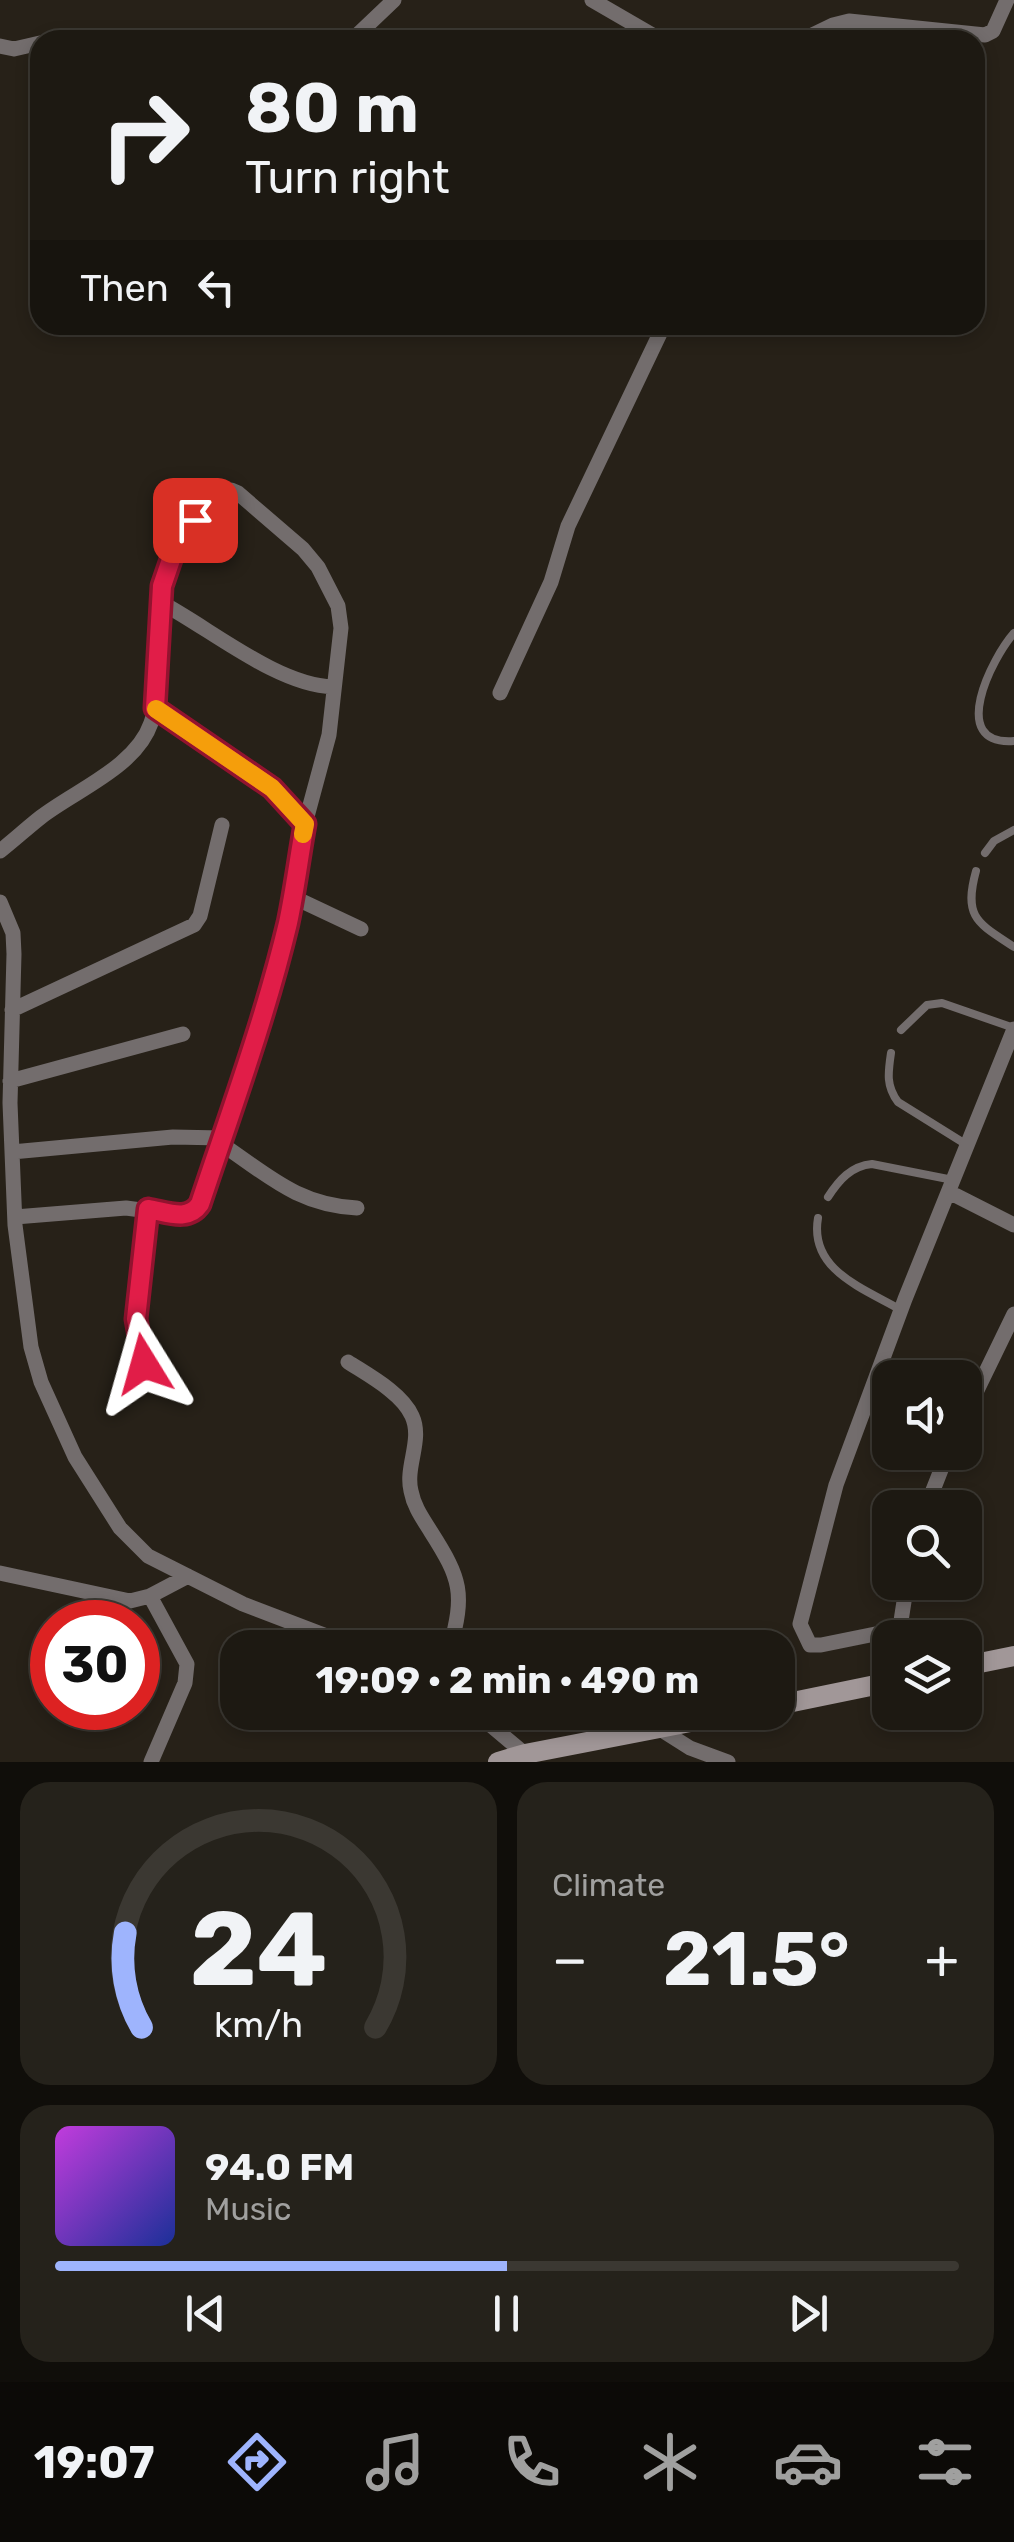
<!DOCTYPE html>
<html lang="en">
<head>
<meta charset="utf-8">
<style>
  :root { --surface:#1d1912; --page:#25221b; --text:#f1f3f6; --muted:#a0a09f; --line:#3b3832; --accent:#9eb4fd }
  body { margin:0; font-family:Rubik,sans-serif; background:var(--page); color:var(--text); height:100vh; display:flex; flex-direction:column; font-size:38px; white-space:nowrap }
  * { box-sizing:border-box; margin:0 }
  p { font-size:32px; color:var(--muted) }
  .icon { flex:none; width:55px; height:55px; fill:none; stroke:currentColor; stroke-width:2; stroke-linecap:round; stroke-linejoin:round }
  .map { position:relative; height:1762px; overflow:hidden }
  .details { display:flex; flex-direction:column; gap:20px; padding:20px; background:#100e0a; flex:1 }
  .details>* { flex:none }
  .hud { position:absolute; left:30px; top:30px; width:955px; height:305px; border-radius:30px; box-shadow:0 5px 15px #0003,0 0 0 2px var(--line); background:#1d1912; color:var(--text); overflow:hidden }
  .buttons { position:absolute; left:872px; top:1360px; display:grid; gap:20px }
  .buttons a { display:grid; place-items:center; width:110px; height:110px; border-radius:20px; background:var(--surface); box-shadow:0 5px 15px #0003,0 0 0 2px var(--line); font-size:50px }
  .speed { position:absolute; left:30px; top:1600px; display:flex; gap:20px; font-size:50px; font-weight:700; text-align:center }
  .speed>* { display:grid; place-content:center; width:130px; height:130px; border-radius:50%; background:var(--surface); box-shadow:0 5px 15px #0003,0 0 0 2px var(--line); line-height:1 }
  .speed .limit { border:15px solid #d22; background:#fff; color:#111 }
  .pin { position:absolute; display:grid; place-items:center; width:85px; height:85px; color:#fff; margin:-42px; border-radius:20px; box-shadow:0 5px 15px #0006 }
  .me { position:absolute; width:110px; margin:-55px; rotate:352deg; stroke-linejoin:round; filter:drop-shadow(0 0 8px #0008) }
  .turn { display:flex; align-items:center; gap:35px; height:210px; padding:0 50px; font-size:45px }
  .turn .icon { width:130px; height:130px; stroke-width:2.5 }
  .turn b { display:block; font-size:70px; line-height:85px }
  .then { display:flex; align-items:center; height:95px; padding:0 50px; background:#0003; gap:20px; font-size:38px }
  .big { font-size:75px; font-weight:700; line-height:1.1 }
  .details .widget { flex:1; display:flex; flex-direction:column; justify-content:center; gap:15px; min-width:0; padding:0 35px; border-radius:30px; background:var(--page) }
  .details .dial { align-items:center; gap:0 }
  .dial svg { height:260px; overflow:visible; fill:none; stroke:var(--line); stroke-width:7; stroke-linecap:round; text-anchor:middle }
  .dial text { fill:var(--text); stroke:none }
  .song { display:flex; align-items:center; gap:30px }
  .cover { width:120px; height:120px; border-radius:15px; background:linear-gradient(135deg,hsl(290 70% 55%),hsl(230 70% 35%)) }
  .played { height:10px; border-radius:5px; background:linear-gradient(90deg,var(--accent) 50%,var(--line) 50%) }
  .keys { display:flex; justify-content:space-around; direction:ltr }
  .heat { display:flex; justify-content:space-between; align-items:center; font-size:55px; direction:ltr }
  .details .tiles { flex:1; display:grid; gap:20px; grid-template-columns:1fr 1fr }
  .widget:last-child { grid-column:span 2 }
  .trip { position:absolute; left:220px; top:1630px; width:575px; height:100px; border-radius:30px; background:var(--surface); box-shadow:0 5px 15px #0003,0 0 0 2px var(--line); font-weight:700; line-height:100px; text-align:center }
  .dock { display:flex; height:160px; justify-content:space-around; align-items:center; background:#0c0a07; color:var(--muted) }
  .dock .icon { width:70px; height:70px }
  .dock .current { color:var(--accent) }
  .dock b { font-size:45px; color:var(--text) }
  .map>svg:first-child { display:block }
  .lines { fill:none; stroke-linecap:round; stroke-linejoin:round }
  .lane { stroke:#736d6d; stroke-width:8 }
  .street { stroke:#736d6d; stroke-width:15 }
  .secondary { stroke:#a19798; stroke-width:20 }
  .route-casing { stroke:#92132f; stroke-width:25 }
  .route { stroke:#e11d48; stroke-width:18 }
  .slow { stroke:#f59e0b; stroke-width:18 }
</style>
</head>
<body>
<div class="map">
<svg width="1014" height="1762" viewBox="0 0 1014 1762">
  <rect width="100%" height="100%" fill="#272118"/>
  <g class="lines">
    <!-- lane -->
    <path class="lane" d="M1014,633C992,658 947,746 1014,741
      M985,853L994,841L1014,830
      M976,871C963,918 978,923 1014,947
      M901,1030L927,1005L942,1003L1014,1028
      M891,1053C888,1073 886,1086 898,1102L967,1145
      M828,1197C839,1180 851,1166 872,1164L953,1180
      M818,1218C809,1270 863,1288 901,1310"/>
    <!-- street -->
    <path class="street" d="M592,0L661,40
      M352,40L394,0
      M802,40L833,25L849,21L985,35L993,31L1007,0
      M0,46L14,49L40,43
      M160,602C211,629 277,685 333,687
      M500,693L551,582L568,526L664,325
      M155,708L272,788L305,824
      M0,851C14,840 27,828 41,817C76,790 136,767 151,723C157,706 156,687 156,670C158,607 157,568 197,518C207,505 214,492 231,490L238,493L303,549L318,567L338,606L341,628L329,735L305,824L287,925L251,1057L195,1212L179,1215L126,1208L15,1217
      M293,897L361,929
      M0,902L13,933L14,954L10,1103L15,1225L31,1347L41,1382L75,1457L120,1528L148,1556L243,1604L358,1648
      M12,1010L194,925L200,916L222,825
      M10,1081L183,1034
      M220,1143C268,1175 297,1205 357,1208
      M12,1152L173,1137L222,1138
      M949,1192L1014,1225
      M149,1209C141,1266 125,1327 152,1380
      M348,1362C368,1375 402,1393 412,1416C423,1440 405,1466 411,1491C414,1507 423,1519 431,1532C461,1579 465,1593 450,1648
      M965,1415L1014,1314
      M926,1508L948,1452
      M0,1573L130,1601L150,1596L188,1576
      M150,1596L187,1664L185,1683L151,1762
      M899,1634L907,1582
      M902,1638L890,1631L821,1645H810L800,1624L836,1485L905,1299L1014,1029
      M475,1712L525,1754
      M660,1729L690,1748L728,1762"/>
    <!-- secondary -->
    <path class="secondary" d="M965,1666L1014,1656
      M778,1705L890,1682
      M498,1762L525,1754L742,1712"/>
  </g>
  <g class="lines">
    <defs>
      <path id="route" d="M144,1364L136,1319L148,1209C167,1212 188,1222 200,1204C231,1111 265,1019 288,923C295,890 299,857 305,824L272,788L155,708L162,586L176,545L195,520"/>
    </defs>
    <!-- route casing -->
    <use href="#route" class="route-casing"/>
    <!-- route -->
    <use href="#route" class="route"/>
    <!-- slow -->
    <path class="slow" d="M156,709L272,788L305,824L303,834"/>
  </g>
</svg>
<div class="buttons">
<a><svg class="icon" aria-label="sound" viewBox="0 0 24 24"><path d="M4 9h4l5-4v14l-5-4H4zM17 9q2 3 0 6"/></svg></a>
<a><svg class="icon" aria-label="search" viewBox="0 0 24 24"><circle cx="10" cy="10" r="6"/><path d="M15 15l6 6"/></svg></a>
<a><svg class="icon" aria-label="layers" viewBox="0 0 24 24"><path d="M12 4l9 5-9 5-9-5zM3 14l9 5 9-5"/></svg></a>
</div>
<div class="speed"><div class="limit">30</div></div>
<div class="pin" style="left:195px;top:520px;background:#d93025"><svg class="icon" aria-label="arrive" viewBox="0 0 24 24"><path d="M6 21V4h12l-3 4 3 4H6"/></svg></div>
<svg class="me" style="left:144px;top:1364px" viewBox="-20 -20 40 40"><path d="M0-17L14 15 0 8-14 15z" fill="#e11d48" stroke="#fff" stroke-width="4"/></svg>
<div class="trip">19:09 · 2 min · 490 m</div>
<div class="hud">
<div class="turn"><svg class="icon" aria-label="right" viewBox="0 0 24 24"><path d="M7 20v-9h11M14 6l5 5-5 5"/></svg><div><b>80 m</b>Turn right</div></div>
<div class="then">Then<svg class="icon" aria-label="left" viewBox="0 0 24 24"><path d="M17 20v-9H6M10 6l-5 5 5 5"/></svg></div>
</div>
</div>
<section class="details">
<div class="tiles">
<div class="widget dial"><svg viewBox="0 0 100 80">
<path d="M14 69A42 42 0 1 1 86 69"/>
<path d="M14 69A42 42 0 0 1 9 40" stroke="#9eb4fd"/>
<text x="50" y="56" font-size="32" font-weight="700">24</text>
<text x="50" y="72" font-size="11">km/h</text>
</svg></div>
<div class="widget"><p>Climate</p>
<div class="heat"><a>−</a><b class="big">21.5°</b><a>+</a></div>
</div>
<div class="widget">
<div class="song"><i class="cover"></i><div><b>94.0 FM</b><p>Music</p></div></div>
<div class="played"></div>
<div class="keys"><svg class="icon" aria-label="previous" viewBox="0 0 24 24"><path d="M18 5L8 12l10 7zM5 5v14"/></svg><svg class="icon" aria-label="pause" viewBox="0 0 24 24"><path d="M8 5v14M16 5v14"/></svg><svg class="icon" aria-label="next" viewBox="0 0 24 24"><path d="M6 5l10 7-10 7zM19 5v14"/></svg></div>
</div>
</div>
</section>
<nav class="dock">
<b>19:07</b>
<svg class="icon current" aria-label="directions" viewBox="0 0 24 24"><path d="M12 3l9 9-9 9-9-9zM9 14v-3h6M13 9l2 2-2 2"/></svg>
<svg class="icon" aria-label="music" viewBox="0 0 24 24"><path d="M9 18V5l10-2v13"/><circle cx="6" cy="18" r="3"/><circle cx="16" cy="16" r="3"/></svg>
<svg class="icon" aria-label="phone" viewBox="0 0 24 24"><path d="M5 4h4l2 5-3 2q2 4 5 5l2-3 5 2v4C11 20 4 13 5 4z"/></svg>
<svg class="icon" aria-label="climate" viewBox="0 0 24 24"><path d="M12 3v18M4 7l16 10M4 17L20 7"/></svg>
<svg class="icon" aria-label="car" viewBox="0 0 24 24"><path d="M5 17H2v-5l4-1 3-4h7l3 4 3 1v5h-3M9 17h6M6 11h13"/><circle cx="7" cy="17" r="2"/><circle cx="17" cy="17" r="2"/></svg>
<svg class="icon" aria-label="filters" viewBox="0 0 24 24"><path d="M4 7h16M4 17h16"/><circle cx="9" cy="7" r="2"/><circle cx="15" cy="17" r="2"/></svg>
</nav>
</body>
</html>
